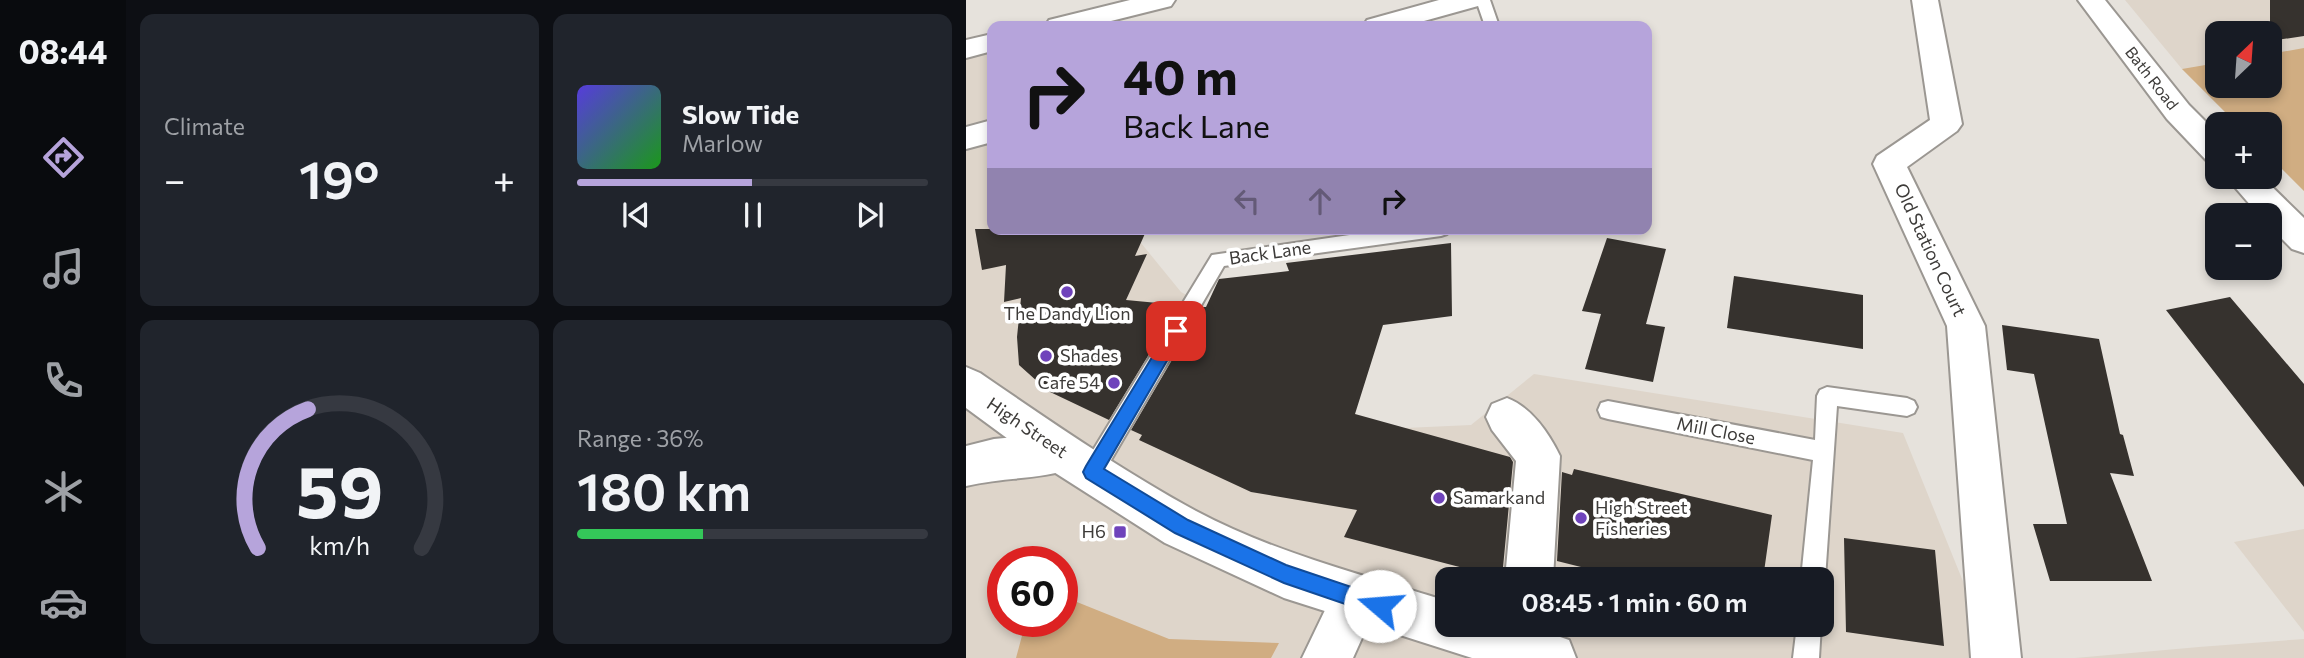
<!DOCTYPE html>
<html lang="en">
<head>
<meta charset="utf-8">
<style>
  :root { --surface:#171b24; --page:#20242c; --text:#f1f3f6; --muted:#9ea1a6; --line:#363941; --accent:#b6a4db }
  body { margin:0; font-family:Commissioner,sans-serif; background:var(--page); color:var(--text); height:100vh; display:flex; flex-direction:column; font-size:26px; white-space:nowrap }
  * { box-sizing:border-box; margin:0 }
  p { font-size:23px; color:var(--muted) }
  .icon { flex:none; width:38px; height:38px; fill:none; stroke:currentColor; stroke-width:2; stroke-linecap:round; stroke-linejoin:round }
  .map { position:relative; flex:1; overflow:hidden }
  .sheet { display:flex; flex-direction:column; gap:14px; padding:14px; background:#0d0f14; width:840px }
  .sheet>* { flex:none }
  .top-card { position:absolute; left:21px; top:21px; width:665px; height:214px; border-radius:14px; box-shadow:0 4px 10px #0003; background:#b6a4db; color:#111; overflow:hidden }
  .needle { width:46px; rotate:25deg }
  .tools { position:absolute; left:1239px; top:21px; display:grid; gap:14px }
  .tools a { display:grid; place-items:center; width:77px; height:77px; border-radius:14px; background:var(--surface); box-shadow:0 4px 10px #0003; font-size:35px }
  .speed { position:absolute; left:21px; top:546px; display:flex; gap:14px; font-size:35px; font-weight:700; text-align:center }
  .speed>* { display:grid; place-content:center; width:91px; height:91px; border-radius:50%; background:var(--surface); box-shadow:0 4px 10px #0003; line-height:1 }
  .speed .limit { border:10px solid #d22; background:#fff; color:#111 }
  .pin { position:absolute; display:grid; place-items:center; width:60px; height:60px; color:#fff; margin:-30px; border-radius:14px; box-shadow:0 4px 10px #0006 }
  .me { position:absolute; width:77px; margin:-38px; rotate:288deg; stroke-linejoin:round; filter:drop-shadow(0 0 5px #0008) }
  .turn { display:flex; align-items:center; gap:24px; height:147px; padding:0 21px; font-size:32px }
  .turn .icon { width:91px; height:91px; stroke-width:2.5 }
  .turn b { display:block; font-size:49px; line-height:60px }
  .lanes { display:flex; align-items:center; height:66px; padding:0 21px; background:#0003; justify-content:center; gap:35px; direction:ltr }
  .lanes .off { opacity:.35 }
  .big { font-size:52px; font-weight:600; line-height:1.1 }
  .sheet .widget { flex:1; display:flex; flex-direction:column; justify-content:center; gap:10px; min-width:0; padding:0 24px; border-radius:14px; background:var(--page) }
  .sheet .dial { align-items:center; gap:0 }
  .dial svg { height:182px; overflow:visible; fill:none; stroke:var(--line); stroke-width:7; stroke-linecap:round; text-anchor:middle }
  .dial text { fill:var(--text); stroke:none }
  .song { display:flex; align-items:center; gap:21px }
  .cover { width:84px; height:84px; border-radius:10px; background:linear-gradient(135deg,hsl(250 70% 55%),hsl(120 70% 35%)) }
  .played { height:7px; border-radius:4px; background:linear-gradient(90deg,var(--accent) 50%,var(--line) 50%) }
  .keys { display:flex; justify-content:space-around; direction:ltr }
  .heat { display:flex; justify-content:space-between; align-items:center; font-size:38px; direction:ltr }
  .charge { height:10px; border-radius:5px; background:linear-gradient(90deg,#34c759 36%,var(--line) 0) }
  .sheet .tiles { flex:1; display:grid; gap:14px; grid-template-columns:repeat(2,1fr) }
  .trip { position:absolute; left:469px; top:567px; width:399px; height:70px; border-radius:14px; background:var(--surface); box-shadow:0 4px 10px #0003; font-weight:600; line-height:70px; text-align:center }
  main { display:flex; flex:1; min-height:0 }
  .tab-bar { display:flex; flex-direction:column; width:126px; justify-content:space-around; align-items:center; background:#090b0e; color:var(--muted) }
  .tab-bar .icon { width:49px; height:49px }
  .tab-bar .active { color:var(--accent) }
  .tab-bar b { font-size:32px; color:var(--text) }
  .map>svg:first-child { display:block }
  .built { fill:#ded5ca; fill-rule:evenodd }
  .green { fill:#d0ad82 }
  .building { fill:#36322e }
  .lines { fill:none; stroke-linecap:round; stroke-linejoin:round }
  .service-casing { stroke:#9b9792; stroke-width:4 }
  .minor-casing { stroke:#9b9792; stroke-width:4 }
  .secondary-casing { stroke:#9b9792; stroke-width:4 }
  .primary-casing { stroke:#9b9792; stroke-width:4 }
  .service { fill:#fff; fill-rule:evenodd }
  .minor { fill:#fff; fill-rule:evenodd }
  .secondary { fill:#fff; fill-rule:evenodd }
  .primary { fill:#fff; fill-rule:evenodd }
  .route { fill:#1a73e8; stroke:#114b97; stroke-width:2 }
  .poi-dot { fill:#6f43bb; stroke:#fff; stroke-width:2.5 }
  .labels { text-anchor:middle; stroke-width:7; stroke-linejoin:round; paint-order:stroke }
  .far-street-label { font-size:16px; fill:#3d3b39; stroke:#fff }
  .street-label { font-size:18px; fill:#3d3b39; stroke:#fff }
  .poi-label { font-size:18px; fill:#3d3b39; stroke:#fff; text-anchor:start }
</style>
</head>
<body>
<main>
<nav class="tab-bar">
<b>08:44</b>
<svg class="icon active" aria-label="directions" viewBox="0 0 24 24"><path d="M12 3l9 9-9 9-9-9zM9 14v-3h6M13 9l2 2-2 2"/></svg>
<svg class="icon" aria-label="music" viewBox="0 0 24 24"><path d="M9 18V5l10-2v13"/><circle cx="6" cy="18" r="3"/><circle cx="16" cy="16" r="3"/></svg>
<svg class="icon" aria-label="phone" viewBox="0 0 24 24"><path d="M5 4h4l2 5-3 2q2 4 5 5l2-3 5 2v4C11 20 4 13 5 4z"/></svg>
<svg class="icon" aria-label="climate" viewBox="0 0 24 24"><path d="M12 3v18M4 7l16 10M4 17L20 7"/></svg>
<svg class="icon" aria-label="car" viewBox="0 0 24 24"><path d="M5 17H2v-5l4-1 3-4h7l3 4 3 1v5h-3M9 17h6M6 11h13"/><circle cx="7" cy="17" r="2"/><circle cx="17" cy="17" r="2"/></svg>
</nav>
<section class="sheet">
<div class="tiles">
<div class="widget"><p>Climate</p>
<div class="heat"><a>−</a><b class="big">19°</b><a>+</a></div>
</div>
<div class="widget">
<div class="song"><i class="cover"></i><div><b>Slow Tide</b><p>Marlow</p></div></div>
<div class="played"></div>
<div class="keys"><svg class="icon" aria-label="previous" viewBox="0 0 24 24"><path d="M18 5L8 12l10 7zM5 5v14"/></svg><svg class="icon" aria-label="pause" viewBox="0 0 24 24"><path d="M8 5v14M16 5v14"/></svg><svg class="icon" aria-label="next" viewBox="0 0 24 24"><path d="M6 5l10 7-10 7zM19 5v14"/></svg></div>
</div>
<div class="widget dial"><svg viewBox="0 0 100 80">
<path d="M14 69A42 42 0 1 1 86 69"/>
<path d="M14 69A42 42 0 0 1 36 8" stroke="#b6a4db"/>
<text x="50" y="56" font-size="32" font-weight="700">59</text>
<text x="50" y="72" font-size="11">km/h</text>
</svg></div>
<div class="widget"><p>Range · 36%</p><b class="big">180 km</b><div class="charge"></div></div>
</div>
</section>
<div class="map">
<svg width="1338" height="658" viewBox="0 0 1338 658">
  <rect width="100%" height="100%" fill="#e6e2dc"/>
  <!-- built -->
  <path class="built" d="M1159,0H1338V191L1304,157V124H1271L1216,69ZM1251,33H1304V86H1251Z
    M26,47V229H181L175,243L215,292L235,303L206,360L395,430L505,425L568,374L937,433L1028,658H0V53ZM37,562H96V621H37ZM481,579H856V625H481Z
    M1338,529V632L1268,542Z
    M1338,639V658H1109L1233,647Z"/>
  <!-- green -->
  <path class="green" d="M1338,48V191L1304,157V124H1271L1216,69L1251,63V86H1304V54Z
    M96,596L203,639L313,643L305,658H50L60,621H96Z"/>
  <!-- building -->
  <path class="building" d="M1304,0H1338V36L1304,41Z
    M9,229H181L169,256L181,254L160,300L213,305L143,420L82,391L53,365L51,337L55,298L38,302L40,265L16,270Z
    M641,238L700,249L680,324L699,327L687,382L619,369L635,314L616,311Z
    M485,243L486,316L417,325L389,414L544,457L547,462L536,578L378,537L391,510L285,492L173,440L176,435L165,430L237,307H240L253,279L323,271L320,263Z
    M768,276L897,295V349L761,328Z
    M1264,297L1338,384V487L1200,310Z
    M1036,325L1133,339L1154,434L1157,435L1168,476L1144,473L1186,581H1084L1067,524H1101L1068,374L1041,370Z
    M608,469L806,515L797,579H663L591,561L596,472L606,475Z
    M878,538L969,550L978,646L880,632Z"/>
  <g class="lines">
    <defs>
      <path id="service" d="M510,0H524L533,26H519Z
        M425,229H484L481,234L475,236L258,266L134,479L126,482L118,479L115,472L118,465L246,255Z
        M861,387L941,398L948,401L951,407L948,413L941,416L871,406L859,579L856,587V579H835L847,460L642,419L635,417L632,410L635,403L642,401L849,440L851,396L854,390Z
        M831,625H855L853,658H827Z"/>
      <path id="minor" d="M164,0H209L205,6L125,26H79L83,20Z
        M473,0H516L512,6L440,26H397L401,20Z
        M946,0H972L996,124L991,131L941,167L1019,326L1055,658H1005L981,326L907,164L911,156L964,120Z
        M1112,0H1139L1223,105L1251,133V163L1240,160L1201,119Z
        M26,34V51L0,58V40Z
        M26,120V142L0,149V127Z
        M1260,177H1296L1338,218V253L1326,249L1304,227V215H1293Z
        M541,398C565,407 583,433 594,456L587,579H539L550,461L526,430L520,417L526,404Z
        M390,574L407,581L414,598L387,658H336L373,581Z"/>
      <path id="secondary" d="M95,433L110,439L116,453L110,467C76,480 36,477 0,486V446L28,439Z"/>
      <path id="primary" d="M0,367L14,373C84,421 155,470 230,511C309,553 397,575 481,601V625H559L603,640L610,658H506L318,598L199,543L80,467L0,408Z"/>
    </defs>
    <!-- service casing -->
    <use href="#service" class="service-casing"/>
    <!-- minor casing -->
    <use href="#minor" class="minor-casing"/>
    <!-- secondary casing -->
    <use href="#secondary" class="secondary-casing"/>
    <!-- primary casing -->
    <use href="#primary" class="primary-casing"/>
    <!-- service -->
    <use href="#service" class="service"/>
    <!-- minor -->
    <use href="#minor" class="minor"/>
    <!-- secondary -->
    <use href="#secondary" class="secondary"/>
    <!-- primary -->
    <use href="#primary" class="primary"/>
  </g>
  <!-- route -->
  <path class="route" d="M210,324L216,326L218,331L216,335L138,469L222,520L320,565L421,599L424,606L421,613L414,616L318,583L209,533L120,478L117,472L120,466L205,326Z"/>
  <!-- markers -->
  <g class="poi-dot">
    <circle cx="101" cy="292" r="7"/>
    <circle cx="80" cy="356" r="7"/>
    <circle cx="148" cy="383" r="7"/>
    <circle cx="473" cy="498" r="7"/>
    <circle cx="615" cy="518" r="7"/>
    <rect x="147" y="525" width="14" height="14" rx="3.5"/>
  </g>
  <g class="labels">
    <!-- far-street labels -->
    <g class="far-street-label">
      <text transform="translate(1186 78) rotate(52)" y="6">Bath Road</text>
    </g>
    <!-- street labels -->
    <g class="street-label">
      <text transform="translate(964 250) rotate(65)" y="6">Old Station Court</text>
      <text transform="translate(304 253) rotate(-8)" y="6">Back Lane</text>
      <text transform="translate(61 428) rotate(34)" y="6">High Street</text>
      <text transform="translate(750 431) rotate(11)" y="6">Mill Close</text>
    </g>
    <!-- poi labels -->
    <g class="poi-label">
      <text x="101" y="320" text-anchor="middle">The Dandy Lion</text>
      <text x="94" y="362">Shades</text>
      <text x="134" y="389" text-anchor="end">Cafe 54</text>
      <text x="487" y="504">Samarkand</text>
      <text x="629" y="514">High Street<tspan x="629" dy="21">Fisheries</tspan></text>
      <text x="140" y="538" text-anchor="end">H6</text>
    </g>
  </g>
</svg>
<div class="tools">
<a><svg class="needle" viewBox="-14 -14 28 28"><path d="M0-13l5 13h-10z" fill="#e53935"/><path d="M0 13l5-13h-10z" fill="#9ea1a6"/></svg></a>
<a>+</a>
<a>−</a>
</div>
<div class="speed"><div class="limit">60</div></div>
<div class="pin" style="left:210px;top:331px;background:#d93025"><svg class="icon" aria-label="arrive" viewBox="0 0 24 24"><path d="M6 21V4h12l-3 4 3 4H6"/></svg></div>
<svg class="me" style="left:414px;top:606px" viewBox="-20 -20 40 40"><circle r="19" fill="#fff"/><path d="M0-13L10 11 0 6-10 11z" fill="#1a73e8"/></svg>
<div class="trip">08:45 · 1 min · 60 m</div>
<div class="top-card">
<div class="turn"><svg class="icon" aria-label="right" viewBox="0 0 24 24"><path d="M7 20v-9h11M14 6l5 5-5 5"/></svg><div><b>40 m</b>Back Lane</div></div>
<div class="lanes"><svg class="icon off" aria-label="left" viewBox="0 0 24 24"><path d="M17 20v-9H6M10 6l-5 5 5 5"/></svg><svg class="icon off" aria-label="ahead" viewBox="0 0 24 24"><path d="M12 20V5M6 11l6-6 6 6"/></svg><svg class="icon" aria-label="right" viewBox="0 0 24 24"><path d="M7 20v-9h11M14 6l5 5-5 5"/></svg></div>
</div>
</div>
</main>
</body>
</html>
